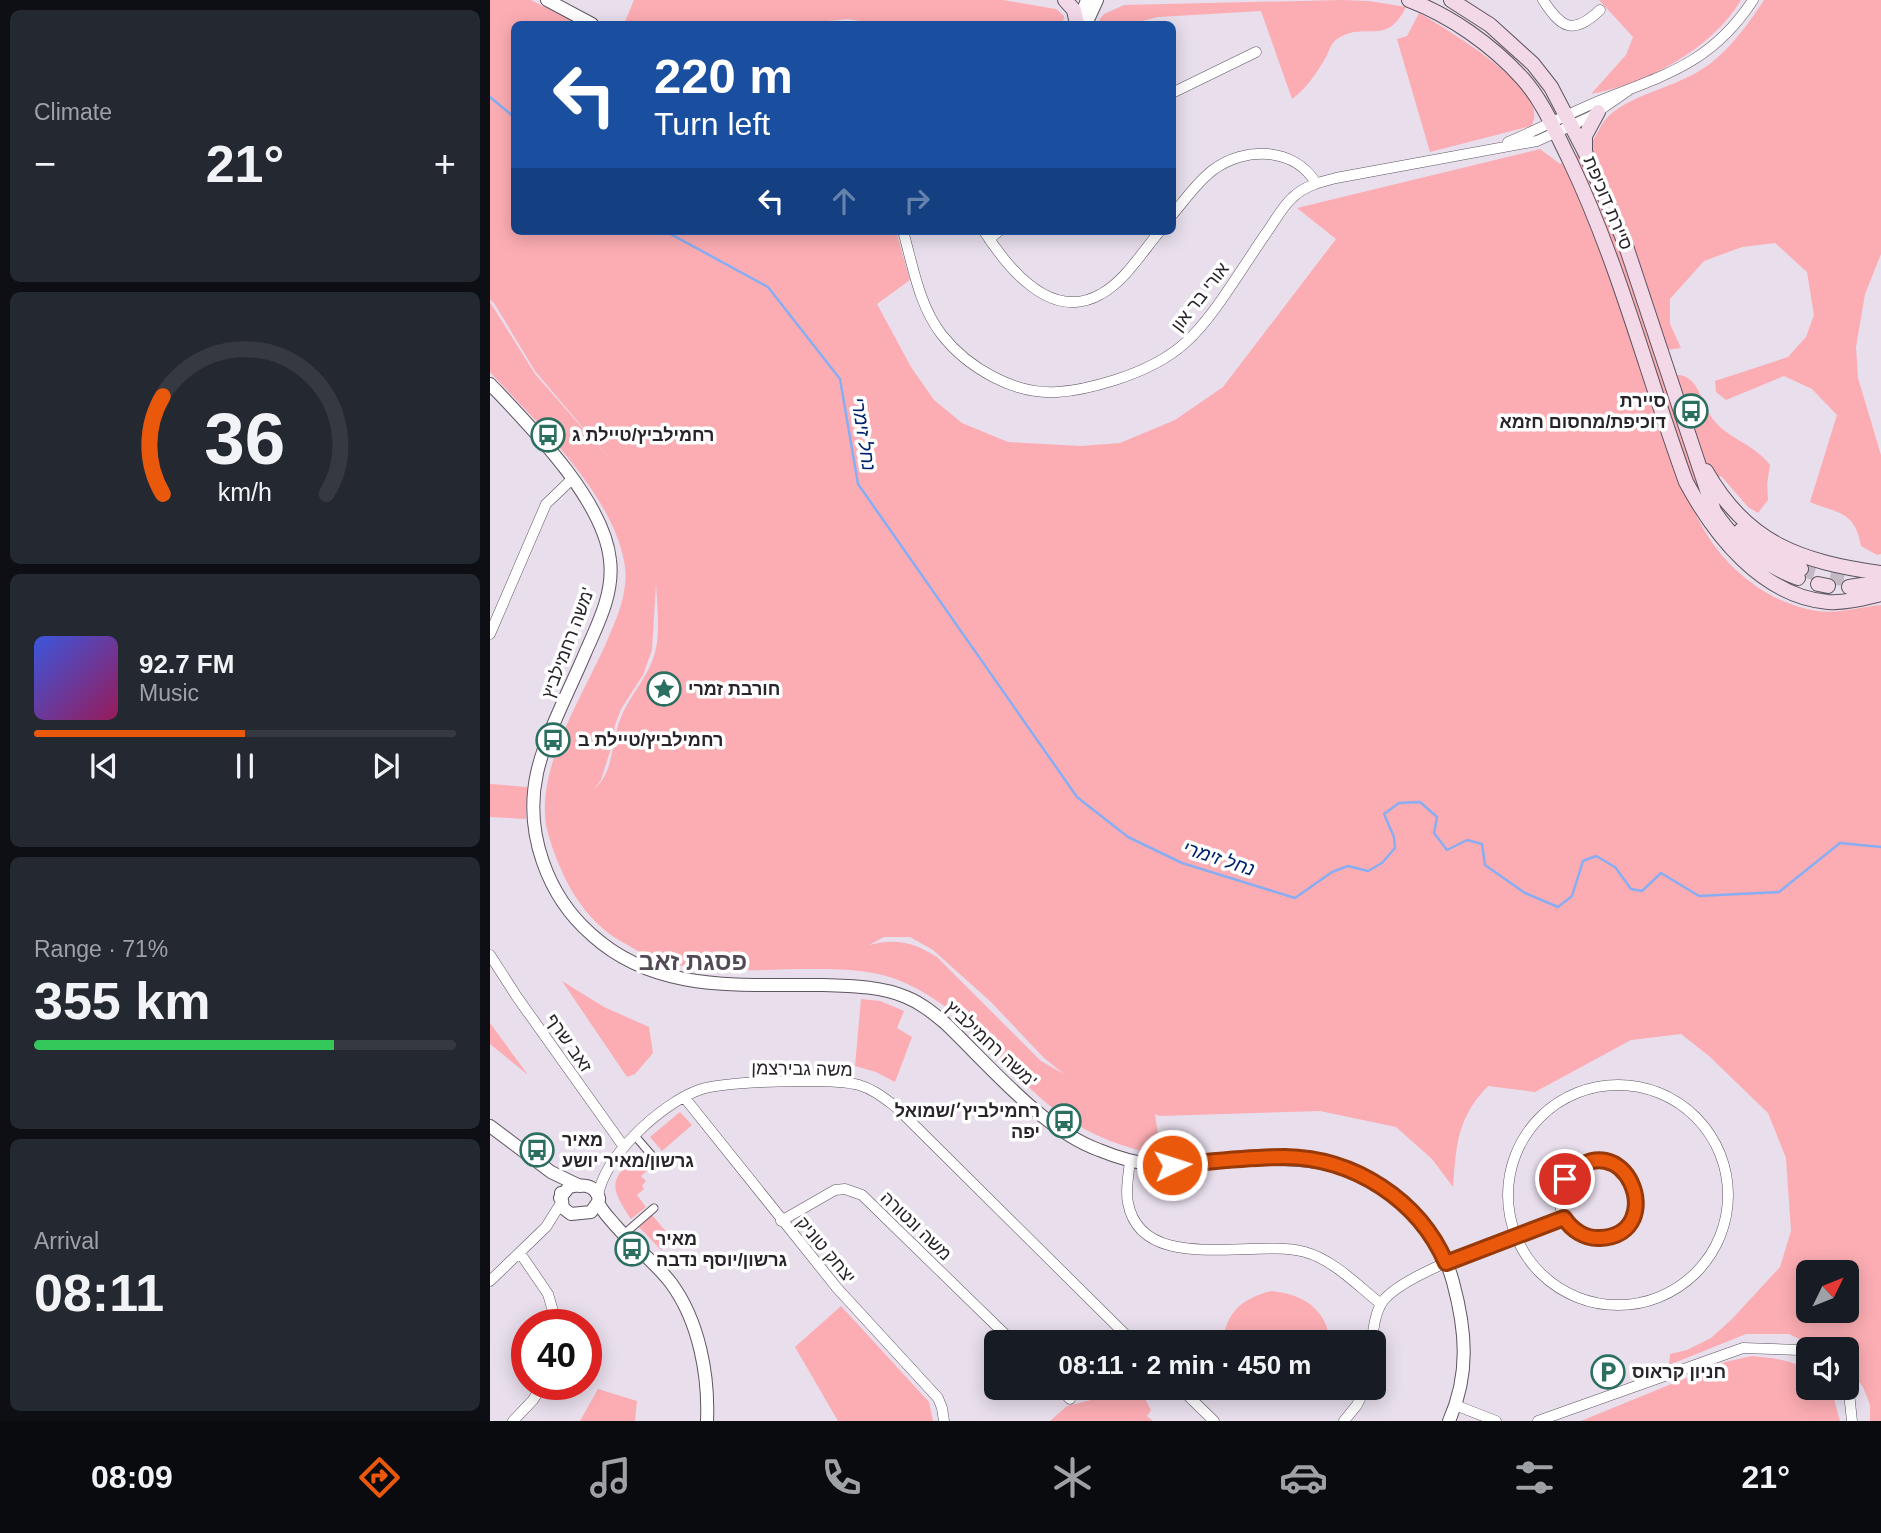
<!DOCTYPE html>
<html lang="en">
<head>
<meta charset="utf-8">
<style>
  :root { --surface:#171b24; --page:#242831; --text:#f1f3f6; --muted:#9ea1a6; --line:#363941; --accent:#ea580c }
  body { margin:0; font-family:Arial,Heebo,sans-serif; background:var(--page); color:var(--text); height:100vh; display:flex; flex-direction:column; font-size:26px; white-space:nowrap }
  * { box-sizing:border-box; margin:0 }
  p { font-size:23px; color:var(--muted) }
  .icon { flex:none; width:38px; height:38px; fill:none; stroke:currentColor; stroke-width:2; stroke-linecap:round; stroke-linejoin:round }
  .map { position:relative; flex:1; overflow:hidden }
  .drawer { display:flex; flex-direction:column; gap:10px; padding:10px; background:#0d0f14; width:490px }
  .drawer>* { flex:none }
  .banner { position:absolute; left:21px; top:21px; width:665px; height:214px; border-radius:10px; box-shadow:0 4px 18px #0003; background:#1a4fa0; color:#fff; overflow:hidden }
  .needle { width:46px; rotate:47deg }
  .controls { position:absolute; left:1306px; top:1260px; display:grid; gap:14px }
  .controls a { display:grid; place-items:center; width:63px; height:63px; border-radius:10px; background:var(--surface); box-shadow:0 4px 18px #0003; font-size:35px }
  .speed { position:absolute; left:21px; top:1309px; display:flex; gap:14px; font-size:35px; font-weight:700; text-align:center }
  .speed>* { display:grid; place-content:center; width:91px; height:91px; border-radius:50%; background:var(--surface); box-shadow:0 4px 18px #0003; line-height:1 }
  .speed .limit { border:10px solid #d22; background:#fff; color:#111 }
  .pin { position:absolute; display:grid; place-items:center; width:60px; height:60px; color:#fff; margin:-30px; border:4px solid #fff; border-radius:50%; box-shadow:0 2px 7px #0007 }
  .me { position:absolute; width:77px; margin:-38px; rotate:86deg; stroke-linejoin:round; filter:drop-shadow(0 0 5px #0008) }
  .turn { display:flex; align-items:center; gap:24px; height:147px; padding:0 28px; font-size:32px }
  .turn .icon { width:91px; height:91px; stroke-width:2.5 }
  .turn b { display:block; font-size:49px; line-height:60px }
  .lanes { display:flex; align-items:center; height:66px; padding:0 28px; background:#0003; justify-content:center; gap:35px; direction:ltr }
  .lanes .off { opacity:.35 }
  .big { font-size:52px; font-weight:800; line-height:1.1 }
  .drawer .widget { flex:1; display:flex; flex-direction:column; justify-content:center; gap:10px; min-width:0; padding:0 24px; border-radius:10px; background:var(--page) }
  .drawer .dial { align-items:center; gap:0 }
  .dial svg { height:182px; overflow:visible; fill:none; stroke:var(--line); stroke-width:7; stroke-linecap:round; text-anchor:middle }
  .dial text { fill:var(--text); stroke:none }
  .song { display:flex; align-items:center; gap:21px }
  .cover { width:84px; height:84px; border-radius:10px; background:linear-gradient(135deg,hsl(230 70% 55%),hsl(330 70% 35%)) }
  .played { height:7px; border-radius:4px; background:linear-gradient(90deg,var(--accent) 50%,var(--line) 50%) }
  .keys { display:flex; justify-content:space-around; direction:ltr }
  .heat { display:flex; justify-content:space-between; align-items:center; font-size:38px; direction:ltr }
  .charge { height:10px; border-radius:5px; background:linear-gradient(90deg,#34c759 71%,var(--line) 0) }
  .trip { position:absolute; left:494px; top:1330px; width:402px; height:70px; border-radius:10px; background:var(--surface); box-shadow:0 4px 18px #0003; font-weight:800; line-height:70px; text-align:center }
  .menu { display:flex; height:112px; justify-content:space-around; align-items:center; background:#090b0e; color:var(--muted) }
  .menu .icon { width:49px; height:49px }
  .menu .on { color:var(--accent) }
  .menu b { font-size:32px; color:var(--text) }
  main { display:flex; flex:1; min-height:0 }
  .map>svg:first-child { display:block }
  .green { fill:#fcadb3; fill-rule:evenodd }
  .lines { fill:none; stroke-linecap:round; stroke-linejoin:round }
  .stream { stroke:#87aef2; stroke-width:2.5 }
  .secondary-tunnel { stroke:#c2b9c5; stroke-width:14; stroke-dasharray:14 7; stroke-linecap:butt }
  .pedestrian-casing { stroke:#5e5561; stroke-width:9 }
  .minor-casing { stroke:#5e5561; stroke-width:11 }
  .tertiary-casing { stroke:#5e5561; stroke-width:14 }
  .secondary-casing { stroke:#5e5561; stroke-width:16 }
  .pedestrian { stroke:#fff; stroke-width:7 }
  .minor { stroke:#fff; stroke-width:10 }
  .tertiary { stroke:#fff; stroke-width:12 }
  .secondary { stroke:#f3d8e7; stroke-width:14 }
  .route-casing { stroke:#983908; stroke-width:18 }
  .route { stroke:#ea580c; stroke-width:12 }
  .labels { text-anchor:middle; stroke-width:7; stroke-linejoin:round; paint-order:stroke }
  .street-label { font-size:18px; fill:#282429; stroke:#fff }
  .poi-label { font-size:18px; font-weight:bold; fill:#282429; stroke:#fff; text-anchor:start }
  .water-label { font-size:19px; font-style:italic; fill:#00226e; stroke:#fff }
  .district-label { font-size:24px; font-weight:bold; fill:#534a56; stroke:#fff }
</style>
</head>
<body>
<main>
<section class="drawer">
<div class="widget"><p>Climate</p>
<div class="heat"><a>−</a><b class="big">21°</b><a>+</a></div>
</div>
<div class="widget dial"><svg viewBox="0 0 100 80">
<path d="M14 69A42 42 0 1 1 86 69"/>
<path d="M14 69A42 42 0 0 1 14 26" stroke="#ea580c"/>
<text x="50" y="56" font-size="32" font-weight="700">36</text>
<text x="50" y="72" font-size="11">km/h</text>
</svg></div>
<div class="widget">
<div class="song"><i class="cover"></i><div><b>92.7 FM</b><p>Music</p></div></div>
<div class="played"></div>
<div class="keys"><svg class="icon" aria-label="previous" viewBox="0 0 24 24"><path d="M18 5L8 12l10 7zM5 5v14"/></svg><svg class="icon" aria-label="pause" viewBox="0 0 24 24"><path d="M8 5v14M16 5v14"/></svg><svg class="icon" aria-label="next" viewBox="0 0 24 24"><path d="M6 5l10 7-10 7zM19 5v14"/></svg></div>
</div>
<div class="widget"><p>Range · 71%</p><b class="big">355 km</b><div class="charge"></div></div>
<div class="widget"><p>Arrival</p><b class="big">08:11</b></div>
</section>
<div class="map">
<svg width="1391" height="1421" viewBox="0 0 1391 1421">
  <rect width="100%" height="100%" fill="#e8deec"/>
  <!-- green -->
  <path class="green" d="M0,0H41L88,24H24V231H406L420,280L387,304L421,367L444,400L472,423L518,442L591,446L630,443L685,420L733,387L846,239L807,208L1050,149L1070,164C1079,158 1095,152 1101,143C1109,133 1111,121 1122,113C1145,95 1175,89 1200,76C1232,61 1255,29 1274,0H1391V254L1375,294L1366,347L1368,378L1391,455V554L1387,555L1371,546C1365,511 1349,514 1320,502L1347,415L1322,389L1294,376L1236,400L1226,392L1225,381L1298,357L1316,337L1324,315L1317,272L1285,243L1252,247L1214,261L1180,299V324L1191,348L1177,350L1186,375C1207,374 1211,400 1220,415C1234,438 1264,443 1280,465L1277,484L1278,500L1268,513L1258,507L1231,476L1198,495C1217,552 1266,601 1327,611C1346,614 1371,607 1391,605V1421H1380V1405L1373,1387L1356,1366V1349H1330L1299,1334H1256L1179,1365L1180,1354L1197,1350L1221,1338L1242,1319L1290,1267L1301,1231L1296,1158L1278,1113L1219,1056L1191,1034L1141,1040L1045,1092L998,1086C967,1118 966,1145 963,1187L942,1159L906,1127L830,1111L669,1116L665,1114L671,1155C637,1149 601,1136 572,1115C513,1073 484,1013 413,982C384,969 350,969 319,969C270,969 216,975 168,960C156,957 145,949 134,943C104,927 83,898 70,867C64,853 59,839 56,825C46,761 100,686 122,629C131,609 139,583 134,561C121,492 46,422 0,372V302L45,374L117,456L45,371L4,303L0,300ZM166,583C167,601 170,631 166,648C161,675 139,695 130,720C121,743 124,773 104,789L111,780L122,745L125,725L131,709L153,675L162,650ZM394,937H420L443,950L501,1002L554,1058L574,1074L551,1061L447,957C424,942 405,938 379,945ZM1318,1272H1356V1311H1318Z
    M144,0H513L566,9L574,16L573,24H386L358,19L308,24H134Z
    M851,0L879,1L916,7C896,48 876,20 847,39C841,43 839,51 836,57C826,74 817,88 802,99L771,11L668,17L640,24H606L614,14L634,5Z
    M1109,0H1251C1222,49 1156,84 1101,94L1136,55L1143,37Z
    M929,13C953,27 1065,92 1041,126L940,152L907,39L917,36Z
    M0,784L37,787L36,819L0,817Z
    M72,981L114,1007L159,1027L163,1053L145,1074L137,1077Z
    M371,999L390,1001L414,1011L407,1028L422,1037L405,1082L386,1072L365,1066Z
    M0,1023L38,1075L0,1044Z
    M190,1112L202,1125L172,1151L160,1137Z
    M150,1152L159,1161L154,1165L158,1170L151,1176L156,1181L152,1186L154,1189L147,1195L156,1207L141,1219C117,1184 121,1179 150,1152Z
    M162,1215L183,1240L171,1250L149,1227Z
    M781,1291C813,1294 837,1309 840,1342H732C738,1311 751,1299 781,1291Z
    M351,1306L439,1402L443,1421H348L305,1347Z
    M1262,1356C1281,1358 1302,1359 1318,1371V1388H1337L1342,1392L1350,1421H1091L1235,1362Z
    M649,1388L661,1410L657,1416L663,1421H560L577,1406Z
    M752,1388H821C798,1402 775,1404 752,1388Z
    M108,1389L147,1401L145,1421H90Z"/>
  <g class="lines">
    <!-- stream -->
    <path class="stream" d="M0,97L24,117
      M175,231L278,287L350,379L368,484L587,797L638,837L692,863L805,898L842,872L858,866L878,871L892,863L905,848L904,837L894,814L909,803L930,802L947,817L944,833L957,850L977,840L992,844L995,865L1035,893L1068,907L1082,896L1093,861L1106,856L1125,867L1141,889L1152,891L1171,873L1209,896L1289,892L1350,843L1391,847"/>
    <!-- secondary-tunnel -->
    <path class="secondary-tunnel" d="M1311,569L1330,575
      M1340,577L1360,580"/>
    <defs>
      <path id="pedestrian" d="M145,1136L165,1159
        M134,1234L164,1208"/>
      <path id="minor" d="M1053,0C1072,29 1083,35 1110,10
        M682,93L766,52
        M1018,142C1047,130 1074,116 1102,104C1170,76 1220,66 1263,0
        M682,215C695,200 707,182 723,170C755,146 804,147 826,183
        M413,231C423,266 429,306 452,335C478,368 525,395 567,392C587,391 606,386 625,380C650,372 675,361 695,343C725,316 753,266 777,232C785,221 792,207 802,198C814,186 830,182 846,178L1047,141L1100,117L1139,90
        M494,231C517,267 561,323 611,294C635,281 652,252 670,231
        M499,239L509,231
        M0,634L56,504L81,480
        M0,955L27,997L134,1147
        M1018 1195a110 110 0 1 1 220 0a110 110 0 1 1-220 0Z
        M194,1097L347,1288L448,1398L452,1408L454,1421
        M640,1160C639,1174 635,1189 638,1203C652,1276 763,1238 815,1252C844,1260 868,1286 891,1304
        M1070 1200a38 38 0 1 1 76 0a38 38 0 1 1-76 0Z
        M108,1196C114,1156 172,1103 209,1090C233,1081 344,1078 369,1085C383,1089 394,1098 406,1107L643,1342
        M291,1221L345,1190L355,1189L372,1195L523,1342
        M30,1253L58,1294L67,1325
        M0,1281L56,1227L71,1203
        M882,1342C883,1329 885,1312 893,1301C917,1270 1034,1233 1074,1218
        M1356,1387L1359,1393L1362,1421
        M569,1388L580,1399
        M690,1388L724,1421
        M965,1405L1006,1421
        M23,1421L43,1400L53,1384
        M854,1421L867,1405L875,1388
        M1048,1421L1253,1348L1310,1350L1318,1354"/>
      <path id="tertiary" d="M57,0L102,24
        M588,24L597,0
        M596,24L607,0
        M0,384C40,426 114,500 120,560C124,592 109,622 96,651C81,687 55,736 47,773C34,832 57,896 102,935C167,994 251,984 333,985C361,986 390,986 416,997C431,1003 443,1013 455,1023C498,1064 553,1130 609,1150C626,1157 646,1163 665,1165C686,1167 708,1163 728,1162C798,1156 862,1154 917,1207C939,1228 955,1252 963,1282C976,1330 980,1374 959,1421
        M0,1126L61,1172L90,1186
        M71,1193L73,1208L81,1214L101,1212L108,1202
        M70,1198L79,1187C88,1185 102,1183 107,1194C112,1203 106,1195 109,1204C112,1211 120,1219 125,1225C143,1246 165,1262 181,1283C209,1321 219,1375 217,1421"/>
      <path id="secondary" d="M575,0L584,10L587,24
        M919,0C961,16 1002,45 1032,78C1053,101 1066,133 1080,161C1129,264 1157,375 1196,482C1225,536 1272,596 1338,602C1356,603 1374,598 1391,594
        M961,0L1000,25L1043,64L1061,87L1095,152L1135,243L1224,511C1244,542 1274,565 1308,578
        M1095,150V136L1108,112
        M1216,471C1257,544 1312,562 1391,573
        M1251,530L1271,547L1311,569
        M1328,584L1338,586
        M1359,587L1391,582"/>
    </defs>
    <!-- pedestrian casing -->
    <use href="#pedestrian" class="pedestrian-casing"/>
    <!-- minor casing -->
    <use href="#minor" class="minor-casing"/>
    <!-- tertiary casing -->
    <use href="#tertiary" class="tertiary-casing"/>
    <!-- secondary casing -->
    <use href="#secondary" class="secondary-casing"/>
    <!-- pedestrian -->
    <use href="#pedestrian" class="pedestrian"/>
    <!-- minor -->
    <use href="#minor" class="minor"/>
    <!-- tertiary -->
    <use href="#tertiary" class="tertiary"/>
    <!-- secondary -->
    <use href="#secondary" class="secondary"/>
  </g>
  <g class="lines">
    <defs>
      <path id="route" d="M682,1165C719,1162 757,1157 795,1157C864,1158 929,1200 956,1263L1074,1218C1082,1230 1095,1239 1110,1238C1181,1235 1134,1115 1075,1179"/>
    </defs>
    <!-- route casing -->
    <use href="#route" class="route-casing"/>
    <!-- route -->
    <use href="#route" class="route"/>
  </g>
  <!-- icons -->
  <defs>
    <symbol id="bus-ring" viewBox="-11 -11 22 22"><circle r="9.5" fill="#fff" stroke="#2b6f60" stroke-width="1.5"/><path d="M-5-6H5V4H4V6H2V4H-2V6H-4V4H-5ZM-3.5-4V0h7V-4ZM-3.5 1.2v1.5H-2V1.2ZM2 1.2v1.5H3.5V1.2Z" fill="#2b6f60"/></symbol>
    <symbol id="sight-ring" viewBox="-11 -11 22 22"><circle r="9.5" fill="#fff" stroke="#2b6f60" stroke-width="1.5"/><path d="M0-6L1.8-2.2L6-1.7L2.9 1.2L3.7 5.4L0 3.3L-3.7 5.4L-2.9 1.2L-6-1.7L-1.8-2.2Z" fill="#2b6f60"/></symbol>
    <symbol id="parking-ring" viewBox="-11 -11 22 22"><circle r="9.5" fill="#fff" stroke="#2b6f60" stroke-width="1.5"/><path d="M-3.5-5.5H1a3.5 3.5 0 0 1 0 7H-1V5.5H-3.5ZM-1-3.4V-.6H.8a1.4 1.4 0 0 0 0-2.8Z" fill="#2b6f60"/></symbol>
  </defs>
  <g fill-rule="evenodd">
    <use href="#bus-ring" x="1182" y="392" width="38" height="38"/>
    <use href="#bus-ring" x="39" y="416" width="38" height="38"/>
    <use href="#sight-ring" x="155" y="670" width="38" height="38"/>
    <use href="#bus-ring" x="44" y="721" width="38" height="38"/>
    <use href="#bus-ring" x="555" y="1102" width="38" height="38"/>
    <use href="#bus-ring" x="28" y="1131" width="38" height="38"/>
    <use href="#bus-ring" x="123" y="1230" width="38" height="38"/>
    <use href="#parking-ring" x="1099" y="1353" width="38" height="38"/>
  </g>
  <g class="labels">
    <!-- street labels -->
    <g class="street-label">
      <text transform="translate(1118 203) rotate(67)" y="6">סיירת דוכיפת</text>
      <text transform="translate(710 297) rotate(-52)" y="6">אורי בר און</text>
      <text transform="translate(78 643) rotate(-69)" y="6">משה רחמילביץ'</text>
      <text transform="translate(79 1043) rotate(55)" y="6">זאב שרף</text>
      <text transform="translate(501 1044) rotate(43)" y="6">משה רחמילביץ'</text>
      <text transform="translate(312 1069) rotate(1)" y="6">משה גבירצמן</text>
      <text transform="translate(426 1226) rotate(44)" y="6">משה ונטורה</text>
      <text transform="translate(336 1250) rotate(50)" y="6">יצחק טוניק</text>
    </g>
    <!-- poi labels -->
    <g class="poi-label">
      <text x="1176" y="407" text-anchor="end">סיירת<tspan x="1176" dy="21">דוכיפת/מחסום חזמא</tspan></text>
      <text x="82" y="441">רחמילביץ/טיילת ג</text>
      <text x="198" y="695">חורבת זמרי</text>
      <text x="88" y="746">רחמילביץ/טיילת ב</text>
      <text x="550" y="1117" text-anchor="end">רחמילביץ׳/שמואל<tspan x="550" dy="21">יפה</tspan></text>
      <text x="72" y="1146">מאיר<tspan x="72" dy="21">גרשון/מאיר יושע</tspan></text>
      <text x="166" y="1245">מאיר<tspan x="166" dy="21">גרשון/יוסף נדבה</tspan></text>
      <text x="1142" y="1378">חניון קראוס</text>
    </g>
    <!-- water labels -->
    <g class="water-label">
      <text transform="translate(374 434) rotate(81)" y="7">נחל זימרי</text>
      <text transform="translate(729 858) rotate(18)" y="7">נחל זימרי</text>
    </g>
    <!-- district labels -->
    <g class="district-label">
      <text x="203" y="970">פסגת זאב</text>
    </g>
  </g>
</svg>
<div class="controls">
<a><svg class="needle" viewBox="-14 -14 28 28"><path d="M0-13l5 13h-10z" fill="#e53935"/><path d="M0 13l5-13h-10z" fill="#9ea1a6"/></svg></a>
<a><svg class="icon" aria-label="sound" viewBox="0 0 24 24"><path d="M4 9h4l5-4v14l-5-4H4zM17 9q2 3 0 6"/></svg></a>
</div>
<div class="speed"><div class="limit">40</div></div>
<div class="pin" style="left:1075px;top:1179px;background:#d93025"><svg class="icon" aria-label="arrive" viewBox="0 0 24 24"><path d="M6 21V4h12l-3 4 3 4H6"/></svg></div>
<svg class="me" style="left:682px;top:1165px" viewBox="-20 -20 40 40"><circle r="17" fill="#ea580c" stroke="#fff" stroke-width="3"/><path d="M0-11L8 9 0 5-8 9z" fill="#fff"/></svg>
<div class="trip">08:11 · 2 min · 450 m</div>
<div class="banner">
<div class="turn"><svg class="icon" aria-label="left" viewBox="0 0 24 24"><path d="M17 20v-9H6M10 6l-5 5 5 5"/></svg><div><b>220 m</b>Turn left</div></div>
<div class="lanes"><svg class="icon" aria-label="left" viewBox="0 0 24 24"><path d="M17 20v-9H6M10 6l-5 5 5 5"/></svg><svg class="icon off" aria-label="ahead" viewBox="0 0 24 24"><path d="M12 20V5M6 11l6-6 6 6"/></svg><svg class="icon off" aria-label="right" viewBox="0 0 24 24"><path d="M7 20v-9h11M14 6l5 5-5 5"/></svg></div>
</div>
</div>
</main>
<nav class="menu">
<b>08:09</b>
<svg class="icon on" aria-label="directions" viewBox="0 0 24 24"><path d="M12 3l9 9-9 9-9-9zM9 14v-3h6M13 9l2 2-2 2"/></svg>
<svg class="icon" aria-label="music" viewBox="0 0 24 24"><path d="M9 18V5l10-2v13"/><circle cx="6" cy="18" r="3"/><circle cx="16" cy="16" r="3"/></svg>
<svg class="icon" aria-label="phone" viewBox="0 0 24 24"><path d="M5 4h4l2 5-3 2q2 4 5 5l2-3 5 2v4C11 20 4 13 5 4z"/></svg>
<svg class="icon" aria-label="climate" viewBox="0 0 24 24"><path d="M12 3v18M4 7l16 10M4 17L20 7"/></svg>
<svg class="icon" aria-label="car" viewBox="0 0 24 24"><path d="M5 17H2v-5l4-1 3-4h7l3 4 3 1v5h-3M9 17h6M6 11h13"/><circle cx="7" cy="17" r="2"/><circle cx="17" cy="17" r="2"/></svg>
<svg class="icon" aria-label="filters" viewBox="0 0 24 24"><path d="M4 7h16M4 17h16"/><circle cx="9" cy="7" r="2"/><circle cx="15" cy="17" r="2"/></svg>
<b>21°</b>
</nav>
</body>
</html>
